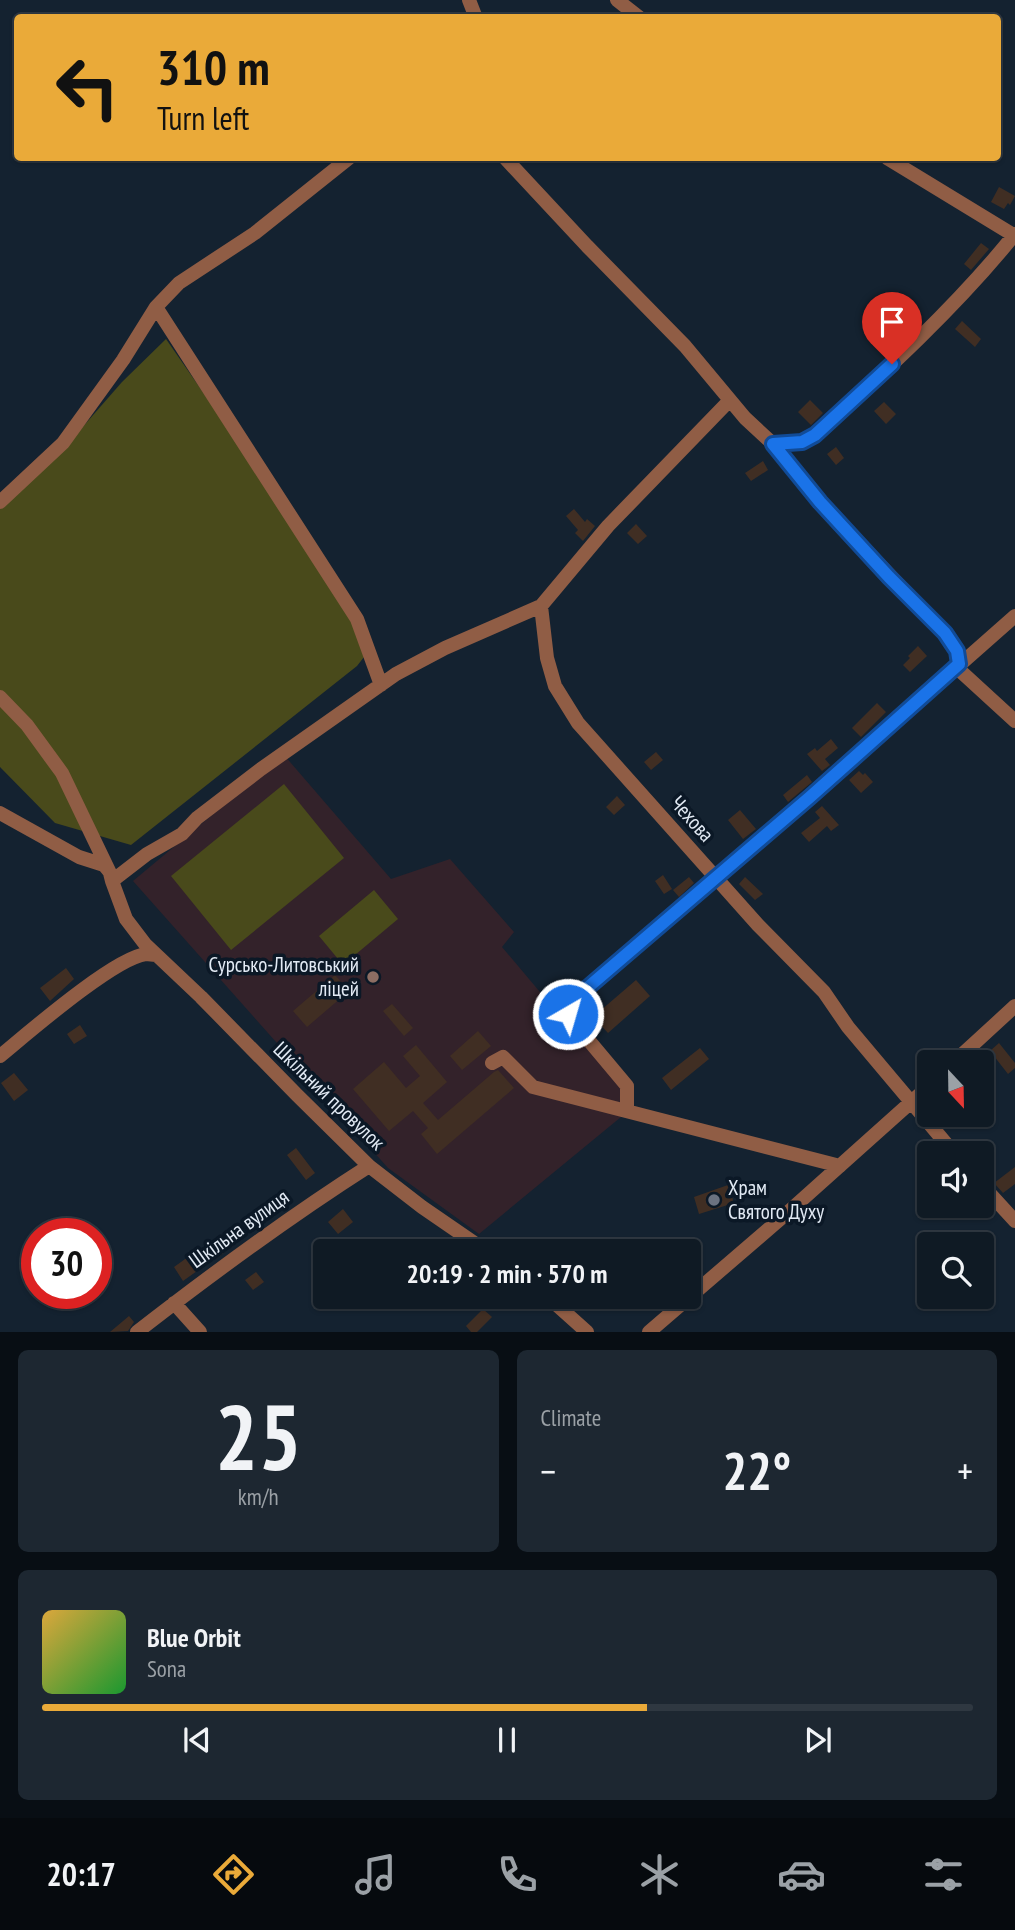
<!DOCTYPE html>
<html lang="en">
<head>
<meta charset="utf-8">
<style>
  :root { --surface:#0f1a24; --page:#1d2731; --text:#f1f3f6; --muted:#9ba1a6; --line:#2f3841; --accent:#eaaa39 }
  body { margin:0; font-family:"PT Sans Narrow",sans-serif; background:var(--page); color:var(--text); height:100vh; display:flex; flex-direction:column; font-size:26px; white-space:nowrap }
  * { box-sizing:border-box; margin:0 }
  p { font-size:23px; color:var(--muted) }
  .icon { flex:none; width:38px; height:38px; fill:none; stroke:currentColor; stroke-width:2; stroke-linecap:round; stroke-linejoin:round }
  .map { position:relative; height:1332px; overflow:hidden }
  .drawer { display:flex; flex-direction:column; gap:18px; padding:18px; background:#080e14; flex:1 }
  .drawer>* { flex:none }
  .hud { position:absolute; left:14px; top:14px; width:987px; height:147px; border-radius:7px; box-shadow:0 2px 5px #0004,0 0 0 2px var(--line); background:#eaaa39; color:#111; overflow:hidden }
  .needle { width:46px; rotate:158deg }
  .tools { position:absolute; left:917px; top:1050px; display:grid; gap:14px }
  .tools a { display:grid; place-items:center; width:77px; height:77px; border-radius:7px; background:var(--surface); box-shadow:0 2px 5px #0004,0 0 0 2px var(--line); font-size:35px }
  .speed { position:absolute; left:21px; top:1218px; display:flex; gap:14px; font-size:35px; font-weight:700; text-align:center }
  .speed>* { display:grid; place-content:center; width:91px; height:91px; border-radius:50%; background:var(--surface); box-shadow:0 2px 5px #0004,0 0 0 2px var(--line); line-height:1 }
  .speed .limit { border:10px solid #d22; background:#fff; color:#111 }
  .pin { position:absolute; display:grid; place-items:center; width:60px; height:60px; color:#fff; margin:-72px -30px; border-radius:50% 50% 50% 0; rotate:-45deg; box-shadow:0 0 7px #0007 }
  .pin .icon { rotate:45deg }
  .me { position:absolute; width:77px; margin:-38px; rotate:38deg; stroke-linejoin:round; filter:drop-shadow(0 0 5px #0008) }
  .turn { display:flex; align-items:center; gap:24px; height:147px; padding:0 28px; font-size:32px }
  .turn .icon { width:91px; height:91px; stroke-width:2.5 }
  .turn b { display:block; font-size:49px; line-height:60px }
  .big { font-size:52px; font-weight:600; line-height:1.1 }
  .drawer .tile { flex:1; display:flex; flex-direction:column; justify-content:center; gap:10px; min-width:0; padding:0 24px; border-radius:10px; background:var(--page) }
  .drawer .dial { align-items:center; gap:0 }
  .dial b { font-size:91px; line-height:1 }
  .song { display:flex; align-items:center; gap:21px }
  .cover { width:84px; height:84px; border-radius:10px; background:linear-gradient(135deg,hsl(40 70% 55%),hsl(130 70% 35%)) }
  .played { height:7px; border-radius:4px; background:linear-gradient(90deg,var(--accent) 65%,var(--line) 65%) }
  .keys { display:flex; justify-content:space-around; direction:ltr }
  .heat { display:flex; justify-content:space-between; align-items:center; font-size:38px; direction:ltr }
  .drawer .tiles { flex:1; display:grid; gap:18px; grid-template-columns:1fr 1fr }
  .tile:last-child { grid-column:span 2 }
  .trip { position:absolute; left:313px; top:1239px; width:388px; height:70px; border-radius:7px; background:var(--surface); box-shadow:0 2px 5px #0004,0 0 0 2px var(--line); font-weight:600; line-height:70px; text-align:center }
  .dock { display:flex; height:112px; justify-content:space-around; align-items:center; background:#060a0e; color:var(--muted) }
  .dock .icon { width:49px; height:49px }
  .dock .on { color:var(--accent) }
  .dock b { font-size:32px; color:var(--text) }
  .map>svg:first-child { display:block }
  .education { fill:#33222a }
  .green { fill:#494a1b }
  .building { fill:#402e23 }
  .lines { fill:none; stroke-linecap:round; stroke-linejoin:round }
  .minor { stroke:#905d45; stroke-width:14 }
  .route-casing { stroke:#114b97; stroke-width:18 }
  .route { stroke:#1a73e8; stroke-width:12 }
  .education-dot { fill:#8d6e63; stroke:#0b1826; stroke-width:2.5 }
  .worship-dot { fill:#6b7280; stroke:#0b1826; stroke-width:2.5 }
  .labels { text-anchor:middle; stroke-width:7; stroke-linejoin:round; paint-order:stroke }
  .street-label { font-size:21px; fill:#e2eaf4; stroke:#0b1826 }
  .poi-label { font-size:21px; fill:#e2eaf4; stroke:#0b1826; text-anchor:end }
</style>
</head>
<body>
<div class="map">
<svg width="1015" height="1332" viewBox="0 0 1015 1332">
  <rect width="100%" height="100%" fill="#142230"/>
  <!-- education -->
  <path class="education" d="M284,755L391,879L450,859L514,932L502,947L620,1087L621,1117L479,1234L388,1168L133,881Z"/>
  <!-- green -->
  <path class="green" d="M166,339L223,421L354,623L364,657L357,666L131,845L55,823L0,767V506L66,446L122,382Z
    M284,784L344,858L231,950L171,876Z
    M374,890L398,919L343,965L319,936Z"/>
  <!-- building -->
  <path class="building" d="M999,187L1015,196L1010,205L1008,203L1004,209L991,202Z
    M981,243L989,249L971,270L964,264Z
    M883,317L896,326L885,341L873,331Z
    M962,321L981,339L975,347L955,329Z
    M810,400L823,413L811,425L798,412Z
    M884,402L896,414L886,424L874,411Z
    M836,447L844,458L836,465L827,454Z
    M763,461L768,470L751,481L745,473Z
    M574,509L585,522L587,519L595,526L583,541L575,533L578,530L566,516Z
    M636,524L647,536L638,544L627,533Z
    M918,646L927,656L910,672L903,665L910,658L908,656Z
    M877,703L886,712L861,737L852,728Z
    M831,739L838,748L825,759L830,765L822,771L807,754L815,748L817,751Z
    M656,752L663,760L651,770L644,762Z
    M859,771L863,775L865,773L873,782L861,793L849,780Z
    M807,775L812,782L788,802L783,795Z
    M617,796L625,805L614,815L606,807Z
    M822,806L839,825L831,831L827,826L809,842L801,833L820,818L815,812Z
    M740,810L756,829L743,839L728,820Z
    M663,875L672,889L664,894L655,881Z
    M689,877L694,883L679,897L673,890Z
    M745,877L763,894L755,900L739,884Z
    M66,968L74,979L50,1001L40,988Z
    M335,975L349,991L307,1027L293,1011Z
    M636,980L650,996L608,1033L593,1017Z
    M392,1004L413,1028L404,1036L383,1011Z
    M80,1025L87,1036L74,1044L67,1034Z
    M478,1031L491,1046L462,1070L450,1056Z
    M999,1043L1015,1063V1068L1008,1074L990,1051Z
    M416,1045L447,1082L423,1103L438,1120L494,1072L498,1070L514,1088L437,1154L421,1134L428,1128L413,1111L389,1131L353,1089L384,1062L406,1088L420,1076L403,1056Z
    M700,1048L709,1059L671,1090L662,1078Z
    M14,1073L28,1090L14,1101L1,1083Z
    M296,1148L315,1173L306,1180L287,1155Z
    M1015,1167V1184L1003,1193L994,1183Z
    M728,1185L734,1203L699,1214L694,1197Z
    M343,1209L353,1222L338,1234L328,1222Z
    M224,1234L234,1245L216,1259L207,1248Z
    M188,1257L197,1271L183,1281L174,1267Z
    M256,1272L264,1282L253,1290L245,1280Z
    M483,1309L492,1317L477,1332H471L466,1326Z
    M129,1316L134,1322L128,1331L110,1332Z"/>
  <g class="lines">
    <!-- minor -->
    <path class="minor" d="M469,0L476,18
      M617,0L640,18
      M505,158L587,246L685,346L745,418L773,444L802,442L815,435C885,372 956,307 1015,234
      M887,158L1015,236
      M156,307L357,619L381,685
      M773,444L820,502L945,633L957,651L959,664
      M0,502L63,443L123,360L156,307L179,283L255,233L349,158
      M541,606L547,658L555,686L578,723L758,925L824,992L848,1027L954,1153
      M956,667L1015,721
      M0,697L27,725L62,773L110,873L112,881
      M0,813L79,857L104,865L109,871
      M0,1056C28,1033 114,958 146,954C146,954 156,955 156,955
      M954,1062L1015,1006
      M492,1063L503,1057L533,1087L840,1166
      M627,1110V1086L570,1018L568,1009L572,1001L810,797L1015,616
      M982,1185L1015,1221
      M486,1251L422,1207L369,1166L297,1095L201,997L145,944L126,919L112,881L147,854L182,834L197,818L261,769L396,674L445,648L541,606L608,526L730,400
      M548,1297L587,1332
      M174,1303L200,1332
      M137,1332C213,1273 289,1217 369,1166
      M649,1332L786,1214L929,1086"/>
  </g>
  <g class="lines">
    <defs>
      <path id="route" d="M568,1014L572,1001L810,797L959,664L957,651L945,633L889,577L820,502L773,444L802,442L815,435L892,364"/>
    </defs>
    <!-- route casing -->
    <use href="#route" class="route-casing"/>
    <!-- route -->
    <use href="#route" class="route"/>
  </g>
  <!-- markers -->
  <circle class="education-dot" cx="373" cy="977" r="7"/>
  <circle class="worship-dot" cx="714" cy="1200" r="7"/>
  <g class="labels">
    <!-- street labels -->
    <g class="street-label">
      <text transform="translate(692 819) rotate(48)" y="7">Чехова</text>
      <text transform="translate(329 1096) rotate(44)" y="7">Шкільний провулок</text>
      <text transform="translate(239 1229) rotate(-36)" y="7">Шкільна вулиця</text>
    </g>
    <!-- poi labels -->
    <g class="poi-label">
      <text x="359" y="972">Сурсько-Литовський<tspan x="359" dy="24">ліцей</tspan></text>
      <text x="728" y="1195" text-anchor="start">Храм<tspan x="728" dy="24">Святого Духу</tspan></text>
    </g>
  </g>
</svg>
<div class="tools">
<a><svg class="needle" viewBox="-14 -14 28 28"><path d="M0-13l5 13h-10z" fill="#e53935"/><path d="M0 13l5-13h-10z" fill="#9ba1a6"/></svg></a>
<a><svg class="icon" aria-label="sound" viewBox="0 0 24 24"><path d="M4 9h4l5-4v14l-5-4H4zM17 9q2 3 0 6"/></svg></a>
<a><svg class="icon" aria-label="search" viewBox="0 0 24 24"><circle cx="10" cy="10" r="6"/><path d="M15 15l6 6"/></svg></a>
</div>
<div class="speed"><div class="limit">30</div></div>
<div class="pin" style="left:892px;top:364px;background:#d93025"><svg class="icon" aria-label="arrive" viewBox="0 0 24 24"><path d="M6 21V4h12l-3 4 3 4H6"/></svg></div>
<svg class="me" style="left:568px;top:1014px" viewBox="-20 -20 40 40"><circle r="17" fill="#1a73e8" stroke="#fff" stroke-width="3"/><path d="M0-11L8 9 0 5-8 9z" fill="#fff"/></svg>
<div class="trip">20:19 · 2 min · 570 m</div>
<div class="hud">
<div class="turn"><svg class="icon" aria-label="left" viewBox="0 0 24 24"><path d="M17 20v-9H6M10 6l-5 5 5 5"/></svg><div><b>310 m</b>Turn left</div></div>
</div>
</div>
<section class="drawer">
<div class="tiles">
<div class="tile dial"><b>25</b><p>km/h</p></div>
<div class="tile"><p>Climate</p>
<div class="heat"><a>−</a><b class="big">22°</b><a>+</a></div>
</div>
<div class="tile">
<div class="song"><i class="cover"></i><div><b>Blue Orbit</b><p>Sona</p></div></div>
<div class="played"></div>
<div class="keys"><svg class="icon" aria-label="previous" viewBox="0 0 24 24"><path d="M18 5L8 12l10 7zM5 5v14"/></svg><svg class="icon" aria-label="pause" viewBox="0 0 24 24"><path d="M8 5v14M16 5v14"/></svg><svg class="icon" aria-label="next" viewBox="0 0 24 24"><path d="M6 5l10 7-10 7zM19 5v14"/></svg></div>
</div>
</div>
</section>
<nav class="dock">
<b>20:17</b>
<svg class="icon on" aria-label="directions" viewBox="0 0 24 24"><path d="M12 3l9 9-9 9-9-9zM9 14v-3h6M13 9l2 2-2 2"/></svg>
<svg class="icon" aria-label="music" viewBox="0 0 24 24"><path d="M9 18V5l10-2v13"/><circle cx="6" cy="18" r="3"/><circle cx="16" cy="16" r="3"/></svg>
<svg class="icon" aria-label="phone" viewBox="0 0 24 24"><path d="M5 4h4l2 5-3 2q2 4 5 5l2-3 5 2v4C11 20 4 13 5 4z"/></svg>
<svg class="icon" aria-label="climate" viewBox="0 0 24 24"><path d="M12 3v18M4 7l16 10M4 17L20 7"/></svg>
<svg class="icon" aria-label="car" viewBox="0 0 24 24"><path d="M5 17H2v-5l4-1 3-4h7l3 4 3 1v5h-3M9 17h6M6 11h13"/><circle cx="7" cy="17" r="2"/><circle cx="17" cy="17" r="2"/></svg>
<svg class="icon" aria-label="filters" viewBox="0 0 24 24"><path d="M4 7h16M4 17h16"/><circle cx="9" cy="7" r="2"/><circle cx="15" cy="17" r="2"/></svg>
</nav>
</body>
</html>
